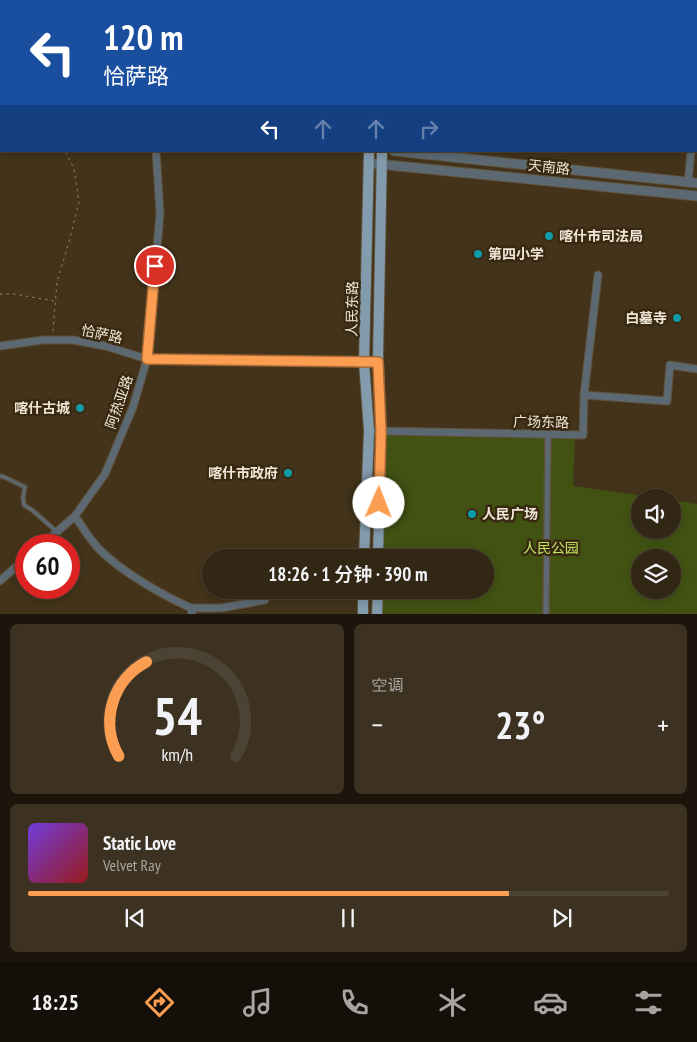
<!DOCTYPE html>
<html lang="zh">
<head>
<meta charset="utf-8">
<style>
  :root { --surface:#322614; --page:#3d3222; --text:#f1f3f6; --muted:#a8a5a0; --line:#4d4334; --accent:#fb9e52 }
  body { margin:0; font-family:"PT Sans Narrow","Noto Sans SC",sans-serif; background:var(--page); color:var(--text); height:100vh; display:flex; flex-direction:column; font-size:19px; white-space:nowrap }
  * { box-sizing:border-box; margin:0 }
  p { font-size:16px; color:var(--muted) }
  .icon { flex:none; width:28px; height:28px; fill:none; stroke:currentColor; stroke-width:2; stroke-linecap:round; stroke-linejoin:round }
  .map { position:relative; height:614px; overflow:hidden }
  .side { display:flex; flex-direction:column; gap:10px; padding:10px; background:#1c150b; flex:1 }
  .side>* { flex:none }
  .top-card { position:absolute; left:0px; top:0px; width:698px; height:152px; box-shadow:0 2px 8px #0003,0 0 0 1px var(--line); background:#1a4fa0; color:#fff; overflow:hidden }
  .tools { position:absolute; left:631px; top:489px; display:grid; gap:10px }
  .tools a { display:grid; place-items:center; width:50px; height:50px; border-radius:50%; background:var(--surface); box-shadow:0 2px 8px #0003,0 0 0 1px var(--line); font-size:25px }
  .speed { position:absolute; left:15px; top:534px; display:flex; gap:10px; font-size:25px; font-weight:700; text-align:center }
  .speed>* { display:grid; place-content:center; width:65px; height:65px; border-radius:50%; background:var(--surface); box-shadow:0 2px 8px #0003,0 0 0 1px var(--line); line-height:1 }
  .speed .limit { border:8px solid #d22; background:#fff; color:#111 }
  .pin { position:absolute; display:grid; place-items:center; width:42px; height:42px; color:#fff; margin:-21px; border:2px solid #fff; border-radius:50%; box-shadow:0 1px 5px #0007 }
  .me { position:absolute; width:55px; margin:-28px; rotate:1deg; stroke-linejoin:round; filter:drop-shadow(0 0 4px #0008) }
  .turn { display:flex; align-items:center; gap:18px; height:105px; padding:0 20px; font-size:22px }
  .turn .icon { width:65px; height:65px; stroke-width:2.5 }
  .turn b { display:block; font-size:35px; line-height:42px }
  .lanes { display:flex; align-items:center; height:48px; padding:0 20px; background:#0003; justify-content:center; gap:25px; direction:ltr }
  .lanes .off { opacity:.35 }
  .big { font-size:38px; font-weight:600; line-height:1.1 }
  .side .tile { flex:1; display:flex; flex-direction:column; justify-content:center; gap:8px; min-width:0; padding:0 18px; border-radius:8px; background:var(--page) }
  .side .dial { align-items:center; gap:0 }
  .dial svg { height:130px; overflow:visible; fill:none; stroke:var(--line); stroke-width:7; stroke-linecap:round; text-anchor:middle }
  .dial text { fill:var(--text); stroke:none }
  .song { display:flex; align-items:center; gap:15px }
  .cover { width:60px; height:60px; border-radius:8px; background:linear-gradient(135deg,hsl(260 70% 55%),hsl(0 70% 35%)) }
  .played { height:5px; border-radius:2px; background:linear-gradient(90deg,var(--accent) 75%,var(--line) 75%) }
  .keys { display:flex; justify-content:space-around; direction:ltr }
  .heat { display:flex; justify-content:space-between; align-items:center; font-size:28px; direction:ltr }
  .side .tiles { flex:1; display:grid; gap:10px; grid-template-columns:1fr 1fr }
  .tile:last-child { grid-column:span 2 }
  .trip { position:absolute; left:202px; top:549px; width:292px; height:50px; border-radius:25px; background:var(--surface); box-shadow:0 2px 8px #0003,0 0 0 1px var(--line); font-weight:600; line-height:50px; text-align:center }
  .dock { display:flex; height:80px; justify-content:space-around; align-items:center; background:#140f08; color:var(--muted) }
  .dock .icon { width:35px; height:35px }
  .dock .on { color:var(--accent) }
  .dock b { font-size:22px; color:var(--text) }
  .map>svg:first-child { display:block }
  .green { fill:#425213; fill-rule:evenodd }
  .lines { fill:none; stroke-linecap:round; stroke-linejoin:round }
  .service-casing { stroke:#5e5038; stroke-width:5.5 }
  .pedestrian-casing { stroke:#5e5038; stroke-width:8 }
  .minor-casing { stroke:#5e5038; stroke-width:9 }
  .tertiary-casing { stroke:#5e5038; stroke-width:11 }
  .primary-casing { stroke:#5e5038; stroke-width:12 }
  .path { stroke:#918470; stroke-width:1; stroke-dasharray:2.5 4; stroke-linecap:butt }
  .service { stroke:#5d6972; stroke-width:3 }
  .pedestrian { stroke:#5d6972; stroke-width:5 }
  .minor { stroke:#5d6972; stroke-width:7 }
  .tertiary { stroke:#5d6972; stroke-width:9 }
  .primary { stroke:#829bad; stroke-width:10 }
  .route-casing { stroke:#a36735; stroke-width:12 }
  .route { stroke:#fb9e52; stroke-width:9 }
  .culture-dot { fill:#0f9aa8; stroke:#382910; stroke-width:2 }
  .labels { text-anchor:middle; stroke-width:5; stroke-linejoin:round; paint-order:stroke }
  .street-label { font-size:14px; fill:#efe6d7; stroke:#382910 }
  .poi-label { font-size:14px; font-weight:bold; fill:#efe6d7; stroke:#382910; text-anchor:start }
  .park-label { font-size:14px; fill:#c1e364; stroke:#382910 }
</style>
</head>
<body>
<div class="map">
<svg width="697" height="615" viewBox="0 0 697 615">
  <rect width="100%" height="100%" fill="#42331a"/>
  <!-- green -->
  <path class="green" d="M381,431L575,435L573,486L653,497L640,498V530H672L673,500L697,504V614H377L378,590H486V558L378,557ZM640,558H672V590H640Z"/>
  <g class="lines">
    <defs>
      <path id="service" d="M0,476L4,477L25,487L23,497L24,505L32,510L56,531"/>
      <path id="pedestrian" d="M546,615L548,434"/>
      <path id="minor" d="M16,0L17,1
        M161,0L163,1
        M696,103L697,96
        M688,183L691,151
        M0,346L43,340H73L105,346L147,359L378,362
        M584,395L667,401L670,365L697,369
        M377,431L583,435L584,395L598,275
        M75,516C83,528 90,540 100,550C122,572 162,595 191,608L192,615
        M42,545L75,516L105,474L133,407L147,359L151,319L160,213L156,151
        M0,581L26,558
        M191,608H221L265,600"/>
      <path id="tertiary" d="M394,151L697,183
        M368,163L697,196"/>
      <path id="primary" d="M372,1V0
        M384,1V0
        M364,558L369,431L364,362L369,151
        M378,558L381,431L378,358L382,151
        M363,615V590
        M377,615L378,590"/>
    </defs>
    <!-- service casing -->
    <use href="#service" class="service-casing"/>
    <!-- pedestrian casing -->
    <use href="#pedestrian" class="pedestrian-casing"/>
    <!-- minor casing -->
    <use href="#minor" class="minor-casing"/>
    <!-- tertiary casing -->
    <use href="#tertiary" class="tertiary-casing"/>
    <!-- primary casing -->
    <use href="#primary" class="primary-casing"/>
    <!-- path -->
    <path class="path" d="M0,79L1,80
      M0,294H14L54,301
      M53,331L57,282L69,242L79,202L74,169L65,151"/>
    <!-- service -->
    <use href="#service" class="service"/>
    <!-- pedestrian -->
    <use href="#pedestrian" class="pedestrian"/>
    <!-- minor -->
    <use href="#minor" class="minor"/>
    <!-- tertiary -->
    <use href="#tertiary" class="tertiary"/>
    <!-- primary -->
    <use href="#primary" class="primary"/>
  </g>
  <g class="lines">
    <defs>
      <path id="route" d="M155,266L147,359L378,362L381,431L379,503"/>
    </defs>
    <!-- route casing -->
    <use href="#route" class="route-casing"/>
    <!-- route -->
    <use href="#route" class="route"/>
  </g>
  <!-- markers -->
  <g class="culture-dot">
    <circle cx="549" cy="236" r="5"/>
    <circle cx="478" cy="254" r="5"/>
    <circle cx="677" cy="318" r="5"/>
    <circle cx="80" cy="408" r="5"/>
    <circle cx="288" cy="473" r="5"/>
    <circle cx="472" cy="514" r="5"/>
  </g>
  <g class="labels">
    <!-- street labels -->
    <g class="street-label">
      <text transform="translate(549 167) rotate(6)" y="5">天南路</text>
      <text transform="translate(352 309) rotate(-89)" y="5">人民东路</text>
      <text transform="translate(102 334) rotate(12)" y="5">恰萨路</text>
      <text transform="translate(119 402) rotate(-71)" y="5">阿热亚路</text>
      <text transform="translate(541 422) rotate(1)" y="5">广场东路</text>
    </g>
    <!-- poi labels -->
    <g class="poi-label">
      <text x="559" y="241">喀什市司法局</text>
      <text x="488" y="259">第四小学</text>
      <text x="667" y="323" text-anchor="end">白墓寺</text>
      <text x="70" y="413" text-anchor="end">喀什古城</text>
      <text x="278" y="478" text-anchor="end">喀什市政府</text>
      <text x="482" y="519">人民广场</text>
    </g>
    <!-- park labels -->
    <g class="park-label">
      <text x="551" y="553">人民公园</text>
    </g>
  </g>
</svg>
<div class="tools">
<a><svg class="icon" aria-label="sound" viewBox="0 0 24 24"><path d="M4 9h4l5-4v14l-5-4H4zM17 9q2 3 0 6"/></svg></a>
<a><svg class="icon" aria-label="layers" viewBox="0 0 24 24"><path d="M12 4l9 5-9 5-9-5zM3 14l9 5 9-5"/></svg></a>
</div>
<div class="speed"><div class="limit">60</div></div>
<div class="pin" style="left:155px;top:266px;background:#d93025"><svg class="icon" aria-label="arrive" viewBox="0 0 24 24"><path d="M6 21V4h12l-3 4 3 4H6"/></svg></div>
<svg class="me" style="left:379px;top:503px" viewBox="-20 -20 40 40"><circle r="19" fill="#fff"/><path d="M0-13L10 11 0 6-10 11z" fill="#fb9e52"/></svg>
<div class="trip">18:26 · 1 分钟 · 390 m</div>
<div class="top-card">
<div class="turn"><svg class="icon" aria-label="left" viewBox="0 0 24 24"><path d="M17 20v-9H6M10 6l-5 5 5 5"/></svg><div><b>120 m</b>恰萨路</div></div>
<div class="lanes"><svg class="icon" aria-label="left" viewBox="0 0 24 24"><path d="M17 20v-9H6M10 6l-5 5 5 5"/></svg><svg class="icon off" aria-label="ahead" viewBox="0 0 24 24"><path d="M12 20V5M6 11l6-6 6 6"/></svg><svg class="icon off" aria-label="ahead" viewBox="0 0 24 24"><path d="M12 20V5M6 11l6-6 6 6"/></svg><svg class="icon off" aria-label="right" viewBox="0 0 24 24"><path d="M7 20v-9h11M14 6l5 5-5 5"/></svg></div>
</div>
</div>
<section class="side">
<div class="tiles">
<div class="tile dial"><svg viewBox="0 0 100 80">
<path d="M14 69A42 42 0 1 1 86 69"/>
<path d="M14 69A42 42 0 0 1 31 11" stroke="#fb9e52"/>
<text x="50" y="56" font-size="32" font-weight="700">54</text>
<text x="50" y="72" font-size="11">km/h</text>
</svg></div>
<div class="tile"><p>空调</p>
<div class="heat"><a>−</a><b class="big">23°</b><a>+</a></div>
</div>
<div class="tile">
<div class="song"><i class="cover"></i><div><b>Static Love</b><p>Velvet Ray</p></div></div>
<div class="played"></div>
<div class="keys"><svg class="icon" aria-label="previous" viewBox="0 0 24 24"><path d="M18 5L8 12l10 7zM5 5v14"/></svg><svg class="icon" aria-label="pause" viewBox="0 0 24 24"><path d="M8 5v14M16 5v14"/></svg><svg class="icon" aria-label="next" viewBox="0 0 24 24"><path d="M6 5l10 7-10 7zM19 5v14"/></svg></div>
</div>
</div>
</section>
<nav class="dock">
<b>18:25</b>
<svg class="icon on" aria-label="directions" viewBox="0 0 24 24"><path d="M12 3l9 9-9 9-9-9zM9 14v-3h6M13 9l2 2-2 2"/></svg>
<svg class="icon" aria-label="music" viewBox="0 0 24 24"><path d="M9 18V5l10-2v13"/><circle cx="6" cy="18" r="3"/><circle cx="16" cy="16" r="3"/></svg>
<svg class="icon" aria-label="phone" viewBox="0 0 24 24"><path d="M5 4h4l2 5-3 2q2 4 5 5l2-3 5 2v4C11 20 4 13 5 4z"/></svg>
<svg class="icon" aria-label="climate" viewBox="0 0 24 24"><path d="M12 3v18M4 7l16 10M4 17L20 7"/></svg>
<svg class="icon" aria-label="car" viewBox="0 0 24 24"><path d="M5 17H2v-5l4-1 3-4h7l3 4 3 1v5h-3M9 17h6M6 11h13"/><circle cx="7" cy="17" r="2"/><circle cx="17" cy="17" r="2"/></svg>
<svg class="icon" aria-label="filters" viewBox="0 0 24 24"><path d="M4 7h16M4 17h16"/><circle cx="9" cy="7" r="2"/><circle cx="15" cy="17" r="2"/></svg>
</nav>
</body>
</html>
